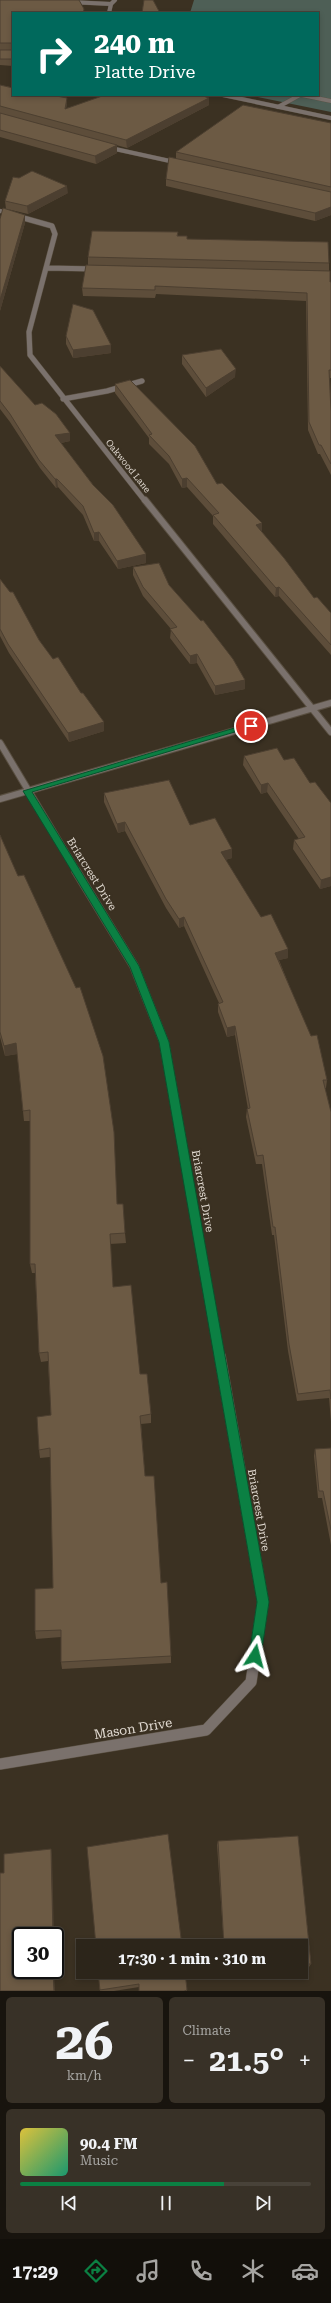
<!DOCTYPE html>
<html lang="en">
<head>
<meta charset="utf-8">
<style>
  :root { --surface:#2c251a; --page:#383127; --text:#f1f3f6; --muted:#a6a5a2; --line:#484239; --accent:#0b8043 }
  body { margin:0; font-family:"Roboto Serif",serif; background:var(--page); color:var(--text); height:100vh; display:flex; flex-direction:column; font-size:15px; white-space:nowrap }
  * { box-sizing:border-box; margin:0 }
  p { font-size:13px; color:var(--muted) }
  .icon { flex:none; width:22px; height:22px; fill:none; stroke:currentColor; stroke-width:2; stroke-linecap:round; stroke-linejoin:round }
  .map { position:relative; height:1991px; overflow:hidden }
  .sheet { display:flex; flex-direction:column; gap:6px; padding:6px; background:#18140e; flex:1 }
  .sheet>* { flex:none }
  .hud { position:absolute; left:12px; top:12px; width:307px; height:84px; border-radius:0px; box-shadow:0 2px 6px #0003,0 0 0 1px var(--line); background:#00695c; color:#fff; overflow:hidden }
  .speed { position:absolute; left:12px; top:1927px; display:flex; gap:8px; font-size:20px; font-weight:700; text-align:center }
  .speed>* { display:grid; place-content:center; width:52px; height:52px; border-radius:50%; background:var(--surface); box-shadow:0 2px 6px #0003,0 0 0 1px var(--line); line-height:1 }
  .speed .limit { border:2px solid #111; border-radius:6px; background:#fff; color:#111 }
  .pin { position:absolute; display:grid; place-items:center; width:34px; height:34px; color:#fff; margin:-17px; border:2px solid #fff; border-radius:50%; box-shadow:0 1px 4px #0007 }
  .me { position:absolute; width:44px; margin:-22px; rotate:9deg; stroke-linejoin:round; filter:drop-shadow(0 0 3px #0008) }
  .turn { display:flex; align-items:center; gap:14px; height:84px; padding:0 16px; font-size:18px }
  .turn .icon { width:52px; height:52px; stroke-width:2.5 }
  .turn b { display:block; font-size:28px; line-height:34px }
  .big { font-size:30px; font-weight:700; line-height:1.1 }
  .sheet .card { flex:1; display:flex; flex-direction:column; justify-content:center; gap:6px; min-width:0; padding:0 14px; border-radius:6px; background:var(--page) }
  .sheet .dial { align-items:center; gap:0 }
  .dial b { font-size:52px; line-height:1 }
  .song { display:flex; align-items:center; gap:12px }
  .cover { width:48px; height:48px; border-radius:6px; background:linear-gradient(135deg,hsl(50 70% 55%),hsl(160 70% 35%)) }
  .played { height:4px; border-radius:2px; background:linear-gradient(90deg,var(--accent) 70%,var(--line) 70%) }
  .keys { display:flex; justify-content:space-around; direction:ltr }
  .heat { display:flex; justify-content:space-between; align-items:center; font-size:22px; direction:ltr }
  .sheet .tiles { flex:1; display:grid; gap:6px; grid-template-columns:1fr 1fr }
  .card:last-child { grid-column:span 2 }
  .trip { position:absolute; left:76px; top:1939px; width:232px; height:40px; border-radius:0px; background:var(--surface); box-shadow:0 2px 6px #0003,0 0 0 1px var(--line); font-weight:700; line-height:40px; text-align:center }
  .tab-bar { display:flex; height:64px; justify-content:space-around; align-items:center; background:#120f0a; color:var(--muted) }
  .tab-bar .icon { width:28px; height:28px }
  .tab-bar .current { color:var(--accent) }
  .tab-bar b { font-size:18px; color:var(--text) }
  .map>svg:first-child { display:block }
  .green { fill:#4e5f56 }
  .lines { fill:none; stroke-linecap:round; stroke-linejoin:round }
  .service-casing { stroke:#594f41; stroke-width:4.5 }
  .minor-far4-casing { stroke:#594f41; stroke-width:4.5 }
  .minor-far3-casing { stroke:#594f41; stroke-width:6 }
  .minor-far2-casing { stroke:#594f41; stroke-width:8 }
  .minor-far1-casing { stroke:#594f41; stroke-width:10 }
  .minor-casing { stroke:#594f41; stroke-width:12 }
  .tertiary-casing { stroke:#594f41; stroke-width:4.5 }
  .service { stroke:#7a716c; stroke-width:4 }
  .minor-far4 { stroke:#7a716c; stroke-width:4 }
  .minor-far3 { stroke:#7a716c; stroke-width:5 }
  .minor-far2 { stroke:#7a716c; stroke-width:6 }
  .minor-far1 { stroke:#7a716c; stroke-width:8 }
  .minor { stroke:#7a716c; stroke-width:11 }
  .tertiary { stroke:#7a716c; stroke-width:4 }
  .wall { fill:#5d4d3a }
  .shaded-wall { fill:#4c3f30 }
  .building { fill:#6c5a44; stroke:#4c3f30 }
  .route { fill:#0b8043; stroke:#07532c }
  .labels { text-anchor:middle; stroke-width:4; stroke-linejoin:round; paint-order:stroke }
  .far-street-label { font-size:9px; fill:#e0d9d0; stroke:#3b3122 }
  .street-label { font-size:11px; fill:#e0d9d0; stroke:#3b3122 }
  .near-street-label { font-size:13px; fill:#e0d9d0; stroke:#3b3122 }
</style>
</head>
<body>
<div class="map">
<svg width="331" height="1991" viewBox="0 0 331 1991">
  <rect width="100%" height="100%" fill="#3b3122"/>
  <!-- green -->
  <path class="green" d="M194,0H331V112L248,95H318V13H190Z"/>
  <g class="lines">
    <defs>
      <path id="service" d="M302,95L331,101
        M278,107L300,95"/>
      <path id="minor-far4" d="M70,2L111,4
        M106,147L179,163
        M0,211L23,218"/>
      <path id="minor-far3" d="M20,217L52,226L55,234L29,332L30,355L145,501
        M46,268L97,269
        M63,399L107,391L142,381"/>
      <path id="minor-far2" d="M145,500L331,732
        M0,743L77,872
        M0,799L331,703"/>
      <path id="minor-far1" d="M76,871L134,966L164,1042L220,1357"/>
      <path id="minor" d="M0,1764L206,1730L251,1682L263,1602L220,1356"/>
      <path id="tertiary" d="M109,13L111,4L115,0
        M223,95L331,118"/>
    </defs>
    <!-- service casing -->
    <use href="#service" class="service-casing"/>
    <!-- minor-far4 casing -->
    <use href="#minor-far4" class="minor-far4-casing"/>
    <!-- minor-far3 casing -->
    <use href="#minor-far3" class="minor-far3-casing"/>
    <!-- minor-far2 casing -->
    <use href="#minor-far2" class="minor-far2-casing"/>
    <!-- minor-far1 casing -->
    <use href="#minor-far1" class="minor-far1-casing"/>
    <!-- minor casing -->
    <use href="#minor" class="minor-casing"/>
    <!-- tertiary casing -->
    <use href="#tertiary" class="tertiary-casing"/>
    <!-- service -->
    <use href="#service" class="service"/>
    <!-- minor-far4 -->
    <use href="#minor-far4" class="minor-far4"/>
    <!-- minor-far3 -->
    <use href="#minor-far3" class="minor-far3"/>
    <!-- minor-far2 -->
    <use href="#minor-far2" class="minor-far2"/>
    <!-- minor-far1 -->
    <use href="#minor-far1" class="minor-far1"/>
    <!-- minor -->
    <use href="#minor" class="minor"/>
    <!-- tertiary -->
    <use href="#tertiary" class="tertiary"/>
  </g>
  <!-- wall -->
  <path class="wall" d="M0,0L13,13V66L0,65Z
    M0,85L67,98L66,108L209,98V105L127,148L1,113L117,145V153L96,164L0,137Z
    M331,123V215L315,221L166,186V179L176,159V152Z
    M68,193L28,214L7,209L25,215V223L0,311V219L6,209L5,201Z
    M178,232V236L187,239L329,263V271L88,265V257Z
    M331,282V378H330L331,411V475L320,454H318L308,430L306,301L156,294L155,298L83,296L82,288Z
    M66,336L111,345V353L73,358L66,344Z
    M182,355L235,377L206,397L182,364Z
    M0,366L35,405L70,441L61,443L146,554V563L118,569L99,541H94L83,515L58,487L56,488L40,468L10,422L0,409Z
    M115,384L217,484L262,532L314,598L331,613V655L279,596L275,597L213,524V516L187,487L182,488L169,464L149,444V438L115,393Z
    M133,567L169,585L245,689L215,695L197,663L190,664L170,638L171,629L143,596L133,575Z
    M0,579L39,640L104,731L69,742L9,653L0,636Z
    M244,756L284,760L331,803V886L320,889L293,849L294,840L299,839L267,792L261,794L243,765Z
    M104,793L190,825L232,858L225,860L261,917L288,949V958L279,960L327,1080L326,1088H325L331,1112V1422L329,1398L297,1401L288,1351L274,1235H272L262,1164H256L246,1117L247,1109H248L235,1035L227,1037L218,1012V1004L219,1003L184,926L179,928L166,908L125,831L118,833L104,802Z
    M0,835L117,1204L125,1233L126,1243L110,1244L113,1287L140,1374L151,1414V1423L141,1424L145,1476L161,1583L171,1656V1663L62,1669L61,1662V1637L36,1639L35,1631L53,1588L50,1457L40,1458L39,1450L51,1415L48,1361L41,1362L39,1353L35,1273H32L30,1264V1121H24L17,1054L5,1056L0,1037Z
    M331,1448V1545L322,1498H318L314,1456L315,1449Z
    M298,1836L311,1964L309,1967H301V1946H224L217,1845L218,1841Z
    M98,1972H185L187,1991H139V1987L114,1991H100Z"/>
  <!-- shaded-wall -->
  <path class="shaded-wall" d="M67,98V105L65,116V109Z
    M209,98V105L127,148L126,140Z
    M117,145V153L96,164L95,156Z
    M67,186L68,193L28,214L27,206Z
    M331,207V215L315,221V213Z
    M25,215V223L0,311V300Z
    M111,345V353L73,358V350Z
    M236,369L235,377L206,397V388Z
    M70,433V441L56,444L55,435Z
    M187,478V487L182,488V479Z
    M55,479H57L58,487L56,488Z
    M262,523V532L256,525Z
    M99,532V541H94V533Z
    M146,554V563L118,569L117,561Z
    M279,587V596L275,597L276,588Z
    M197,654V663L190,664V656Z
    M245,680V689L215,695V686Z
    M104,722V731L69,742L68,733Z
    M268,783L267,792L261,794V785Z
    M125,822V831L118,833L117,824Z
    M232,849V858L220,861L221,852Z
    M331,877V886L320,889L321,880Z
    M184,917V926L179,928V919Z
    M288,949V958L275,961V953Z
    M235,1026V1035L227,1037V1028Z
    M16,1043L17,1054L5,1056L4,1046Z
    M51,1849L52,1854L54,1936H53Z
    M53,1970H54L55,1991H54Z"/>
  <!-- building -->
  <path class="building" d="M0,0H79L84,9L83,13H13V43H0Z
    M144,0H153L160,13H142Z
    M0,50H13V59H0Z
    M0,85L13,88V95H51L67,98L65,109L105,95H200L209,98L126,140L0,106Z
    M243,105L331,123V187L176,152Z
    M0,113L117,145L95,156L0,130Z
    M169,157L331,192V207L315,213L166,179Z
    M32,171L67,186L27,206L5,201L13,177L19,178Z
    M3,208L25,215L0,300V219Z
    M92,231L178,232L177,236H187V239L328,242L329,263L88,257Z
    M86,265L330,271V282H331V370H329L331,411V464L321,445H319L309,422L307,293L155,286V290L82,288Z
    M73,304L93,310L111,345L73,350L66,336Z
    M221,349L236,369L206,388L182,355Z
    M0,366L35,405L42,403L56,414L70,433L55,435L93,485L113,505L146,554L117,561L99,532L94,533L83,506L57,479H55L39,460L10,414L0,401Z
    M130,380L195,446L217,484L222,483L262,523L256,525L284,558L314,598L317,597L331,613V645L279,587L276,588L213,515L219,513L187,478L182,479L169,456L149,435L152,434L115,384Z
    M159,563L169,585L201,621L203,620L233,659L245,680L215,686L197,654L190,656L170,629L177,627L143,587L133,567Z
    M0,579L10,592H13L39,640L53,659L58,657L81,693H83L104,722L68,733L8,644L0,629Z
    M277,748L284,760L294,758L310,783L315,782L331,803V877L321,880L294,840L305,837L268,783L261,785L244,756Z
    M169,780L190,825L215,818L232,849L221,852L261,917L271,914L288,949L275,953L311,1036L317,1035L327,1080H323L331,1112V1399L330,1390L298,1394L289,1344L275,1227H273L263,1155L257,1156L247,1109L250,1108L235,1026L227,1028L218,1004L223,1002L184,917L179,919L166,899L125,822L117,824L104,793Z
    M0,835L18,876L24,875L76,988L80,987L103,1056L114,1132L117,1204H123L125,1233L110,1234L113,1287L131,1285L140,1374H147L151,1414L140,1416L145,1476H154L161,1583L167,1582L171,1656L61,1662V1630L35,1631V1589L53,1588L50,1448L39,1450L37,1417L51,1415L48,1352L39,1353L35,1264H30V1110L23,1111L16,1043L4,1046L0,1032Z
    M331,1448V1530L323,1491H319L315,1449Z
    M168,1834L182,1946H96L87,1847Z
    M298,1836L311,1964H301V1946H224L218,1841Z
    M51,1849L53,1936H21V1970H53L54,1991H0V1873H4V1854Z
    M98,1972H185L187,1990L184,1991H139V1984L100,1990Z"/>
  <!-- route -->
  <path class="route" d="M248,724L255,726L32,792L139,966L169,1042L269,1602L261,1656L260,1660L255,1662L251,1660L249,1656L257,1602L159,1042L130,967L23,791Z"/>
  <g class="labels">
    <!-- far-street labels -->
    <g class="far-street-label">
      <text transform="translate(128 466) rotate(51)" y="3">Oakwood Lane</text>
    </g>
    <!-- street labels -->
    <g class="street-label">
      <text transform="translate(92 874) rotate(58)" y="4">Briarcrest Drive</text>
      <text transform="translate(203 1191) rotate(80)" y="4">Briarcrest Drive</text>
      <text transform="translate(259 1510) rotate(80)" y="4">Briarcrest Drive</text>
    </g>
    <!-- near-street labels -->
    <g class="near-street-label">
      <text transform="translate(133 1728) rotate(-9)" y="5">Mason Drive</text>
    </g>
  </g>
</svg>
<div class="speed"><div class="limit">30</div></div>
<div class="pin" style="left:251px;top:726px;background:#d93025"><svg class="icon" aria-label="arrive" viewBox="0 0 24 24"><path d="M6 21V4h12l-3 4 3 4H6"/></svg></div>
<svg class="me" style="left:255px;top:1656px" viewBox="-20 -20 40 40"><path d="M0-17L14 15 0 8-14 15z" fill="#0b8043" stroke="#fff" stroke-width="4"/></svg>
<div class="trip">17:30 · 1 min · 310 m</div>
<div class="hud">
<div class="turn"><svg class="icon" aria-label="right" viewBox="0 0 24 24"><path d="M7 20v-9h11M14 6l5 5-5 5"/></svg><div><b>240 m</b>Platte Drive</div></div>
</div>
</div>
<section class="sheet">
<div class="tiles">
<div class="card dial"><b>26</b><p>km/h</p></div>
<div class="card"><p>Climate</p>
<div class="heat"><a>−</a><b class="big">21.5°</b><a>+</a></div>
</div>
<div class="card">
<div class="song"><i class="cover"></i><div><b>90.4 FM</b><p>Music</p></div></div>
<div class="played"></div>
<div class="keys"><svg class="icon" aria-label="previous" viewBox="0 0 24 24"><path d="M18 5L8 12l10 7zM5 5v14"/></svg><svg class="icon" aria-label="pause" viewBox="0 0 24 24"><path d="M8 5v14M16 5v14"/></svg><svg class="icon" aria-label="next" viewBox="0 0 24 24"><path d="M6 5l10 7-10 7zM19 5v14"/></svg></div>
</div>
</div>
</section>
<nav class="tab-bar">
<b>17:29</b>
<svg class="icon current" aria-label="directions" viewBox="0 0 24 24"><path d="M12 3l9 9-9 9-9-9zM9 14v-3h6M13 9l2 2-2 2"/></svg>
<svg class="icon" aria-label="music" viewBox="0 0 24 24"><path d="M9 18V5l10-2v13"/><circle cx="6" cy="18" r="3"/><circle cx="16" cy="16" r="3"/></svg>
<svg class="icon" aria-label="phone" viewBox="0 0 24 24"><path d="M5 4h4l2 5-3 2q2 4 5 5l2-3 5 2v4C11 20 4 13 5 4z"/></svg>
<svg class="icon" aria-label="climate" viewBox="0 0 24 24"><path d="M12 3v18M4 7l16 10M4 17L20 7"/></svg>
<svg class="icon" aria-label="car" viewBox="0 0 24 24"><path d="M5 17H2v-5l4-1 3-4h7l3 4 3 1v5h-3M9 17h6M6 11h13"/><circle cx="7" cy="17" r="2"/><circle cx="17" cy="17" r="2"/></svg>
</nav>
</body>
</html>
